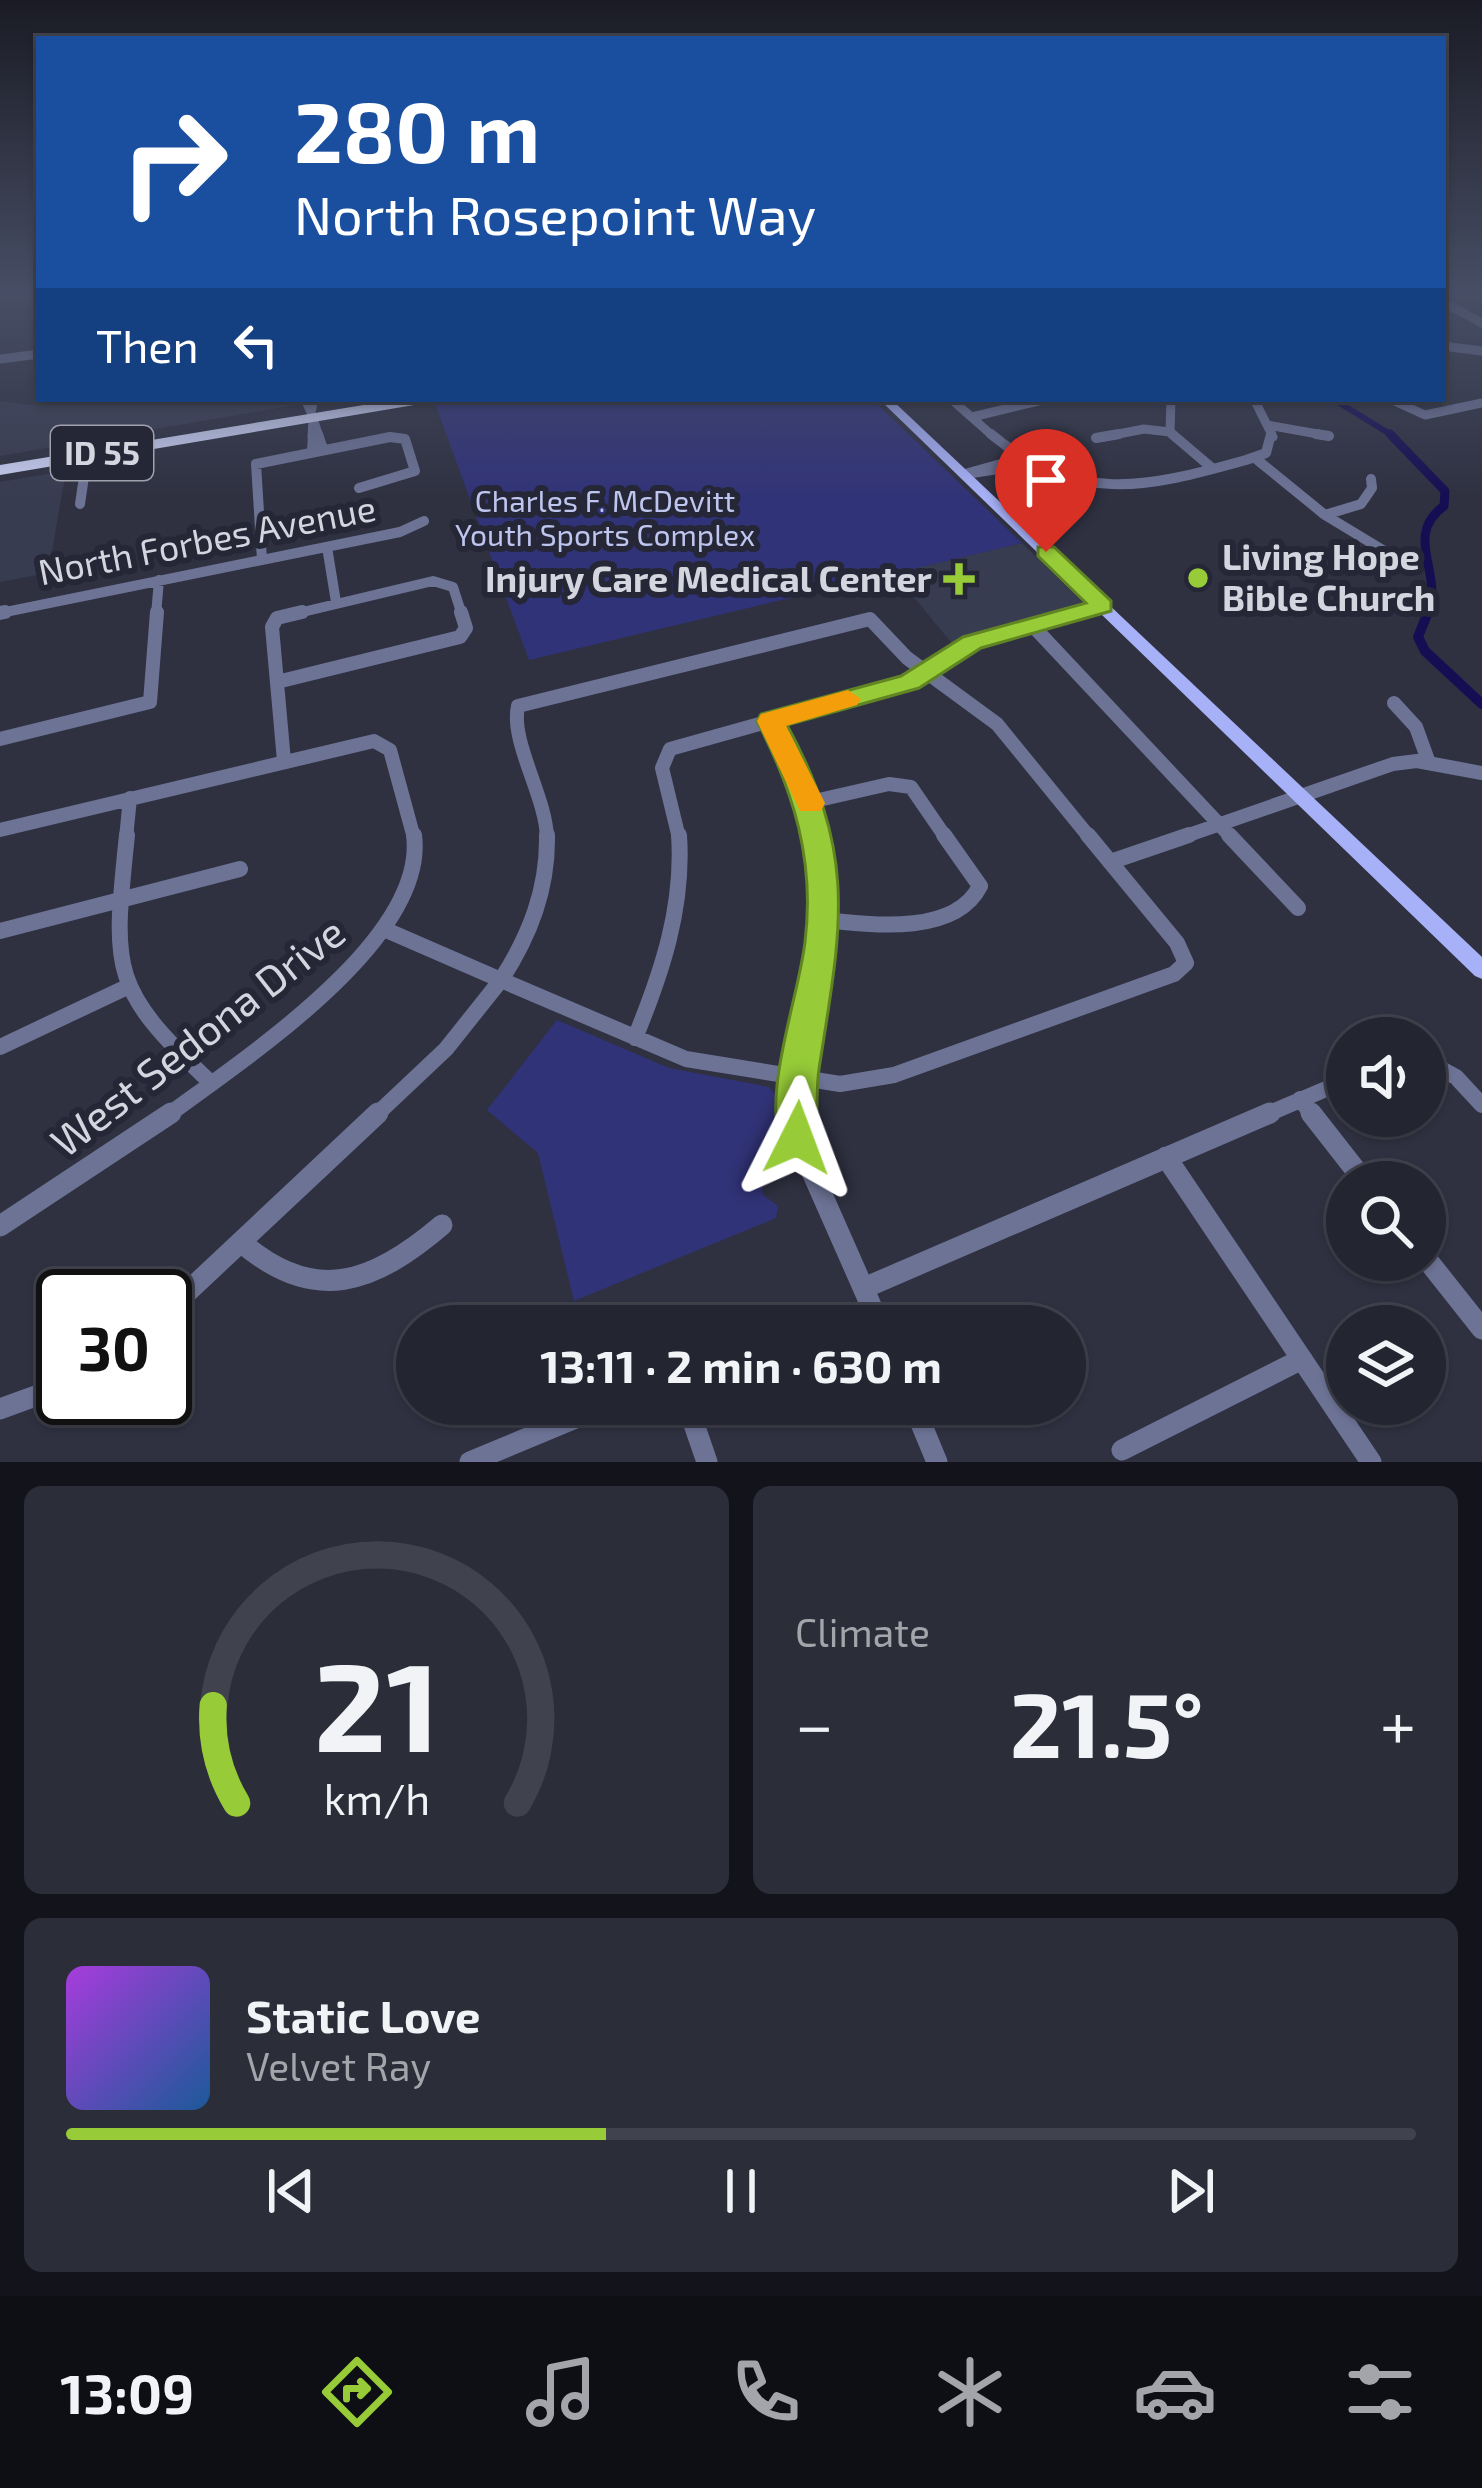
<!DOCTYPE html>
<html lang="en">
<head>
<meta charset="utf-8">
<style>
  :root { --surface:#232531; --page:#2b2d39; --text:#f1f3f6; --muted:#a3a5ab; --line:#40424d; --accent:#97cc38 }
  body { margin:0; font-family:"Exo 2",sans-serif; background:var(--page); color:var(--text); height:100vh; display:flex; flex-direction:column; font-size:45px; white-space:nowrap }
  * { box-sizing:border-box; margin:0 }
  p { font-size:39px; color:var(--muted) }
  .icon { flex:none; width:66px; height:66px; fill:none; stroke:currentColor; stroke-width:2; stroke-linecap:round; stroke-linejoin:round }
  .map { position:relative; height:1462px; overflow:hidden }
  .drawer { display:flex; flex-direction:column; gap:24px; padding:24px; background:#13141b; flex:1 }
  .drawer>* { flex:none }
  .guide { position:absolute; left:36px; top:36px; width:1410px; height:366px; border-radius:0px; box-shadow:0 3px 9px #0004,0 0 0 3px var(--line); background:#1a4fa0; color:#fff; overflow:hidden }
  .tools { position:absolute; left:1326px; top:1017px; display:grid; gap:24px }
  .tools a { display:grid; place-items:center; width:120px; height:120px; border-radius:50%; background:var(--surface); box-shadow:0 3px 9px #0004,0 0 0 3px var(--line); font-size:60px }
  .speed { position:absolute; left:36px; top:1269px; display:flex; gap:24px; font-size:60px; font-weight:700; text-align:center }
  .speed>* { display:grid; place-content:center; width:156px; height:156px; border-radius:50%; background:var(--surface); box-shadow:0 3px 9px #0004,0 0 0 3px var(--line); line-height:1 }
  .speed .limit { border:6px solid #111; border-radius:18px; background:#fff; color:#111 }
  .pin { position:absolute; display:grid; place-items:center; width:102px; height:102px; color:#fff; margin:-123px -51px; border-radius:50% 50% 50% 0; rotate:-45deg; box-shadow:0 0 12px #0007 }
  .pin .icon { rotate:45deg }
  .me { position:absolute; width:132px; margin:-66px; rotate:3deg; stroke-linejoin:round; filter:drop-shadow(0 0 9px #0008) }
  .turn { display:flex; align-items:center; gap:42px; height:252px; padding:0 60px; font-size:54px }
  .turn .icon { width:156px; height:156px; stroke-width:2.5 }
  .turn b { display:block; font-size:84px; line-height:102px }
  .then { display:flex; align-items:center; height:114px; padding:0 60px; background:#0003; gap:24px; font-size:45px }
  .big { font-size:90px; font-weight:700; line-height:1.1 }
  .drawer .tile { flex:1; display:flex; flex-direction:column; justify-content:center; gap:18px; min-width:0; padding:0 42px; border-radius:18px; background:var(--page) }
  .drawer .dial { align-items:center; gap:0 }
  .dial svg { height:312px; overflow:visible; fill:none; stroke:var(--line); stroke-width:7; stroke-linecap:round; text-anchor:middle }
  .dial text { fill:var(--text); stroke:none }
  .song { display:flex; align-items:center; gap:36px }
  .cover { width:144px; height:144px; border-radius:18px; background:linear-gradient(135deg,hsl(280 70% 55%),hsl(210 70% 35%)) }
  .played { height:12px; border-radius:6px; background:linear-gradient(90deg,var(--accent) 40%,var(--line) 40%) }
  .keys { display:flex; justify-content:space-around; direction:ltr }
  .heat { display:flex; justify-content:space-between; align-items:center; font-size:66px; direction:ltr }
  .drawer .tiles { flex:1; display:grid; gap:24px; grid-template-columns:1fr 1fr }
  .tile:last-child { grid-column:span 2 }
  .trip { position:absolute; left:396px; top:1305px; width:690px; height:120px; border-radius:60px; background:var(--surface); box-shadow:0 3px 9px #0004,0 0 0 3px var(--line); font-weight:700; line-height:120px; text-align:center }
  .tab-bar { display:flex; height:192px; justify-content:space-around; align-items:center; background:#0e0f14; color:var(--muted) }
  .tab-bar .icon { width:84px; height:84px }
  .tab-bar .on { color:var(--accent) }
  .tab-bar b { font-size:54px; color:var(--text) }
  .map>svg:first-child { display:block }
  .built { fill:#383c51 }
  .green { fill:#313378 }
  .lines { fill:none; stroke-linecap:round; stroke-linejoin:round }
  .canal-far2 { stroke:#160e53; stroke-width:6 }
  .canal-far1 { stroke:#160e53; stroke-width:9 }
  .canal { stroke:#160e53; stroke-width:10 }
  .minor-far4 { stroke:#6d7395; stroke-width:9 }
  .minor-far3 { stroke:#6d7395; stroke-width:10 }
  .minor-far2 { stroke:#6d7395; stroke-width:14 }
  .minor-far1 { stroke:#6d7395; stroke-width:16 }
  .minor { stroke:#6d7395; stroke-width:21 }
  .major { fill:#a7b1f7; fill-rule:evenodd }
  .highway { fill:#c9cff1; fill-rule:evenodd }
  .route { fill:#97cc38; stroke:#628524; stroke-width:3 }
  .slow { fill:#f59e0b }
  .poi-dot { fill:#97cc38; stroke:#252736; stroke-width:4.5 }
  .labels { text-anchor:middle; stroke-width:12; stroke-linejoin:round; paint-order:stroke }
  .far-park-label { font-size:30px; fill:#bec5ef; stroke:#252736 }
  .shield { fill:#252736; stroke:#9fa1ac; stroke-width:3 }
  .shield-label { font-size:33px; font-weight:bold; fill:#d3d5df }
  .street-label { font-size:36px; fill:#d3d5df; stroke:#252736 }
  .poi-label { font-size:36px; font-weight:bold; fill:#d3d5df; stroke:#252736; text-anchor:start }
  .near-street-label { font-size:42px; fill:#d3d5df; stroke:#252736 }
</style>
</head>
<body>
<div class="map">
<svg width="1482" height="1462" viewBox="0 0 1482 1462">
  <rect width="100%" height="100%" fill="#2f3141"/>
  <!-- built -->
  <path class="built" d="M65,399H330L0,456V401L29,405Z
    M66,471L48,573L0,582V482Z
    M1022,543L1085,605L954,646L894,573Z"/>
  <!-- green -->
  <path class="green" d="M872,399L1022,543L529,660L434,401Z
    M557,1020L669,1068L769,1087L780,1100L784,1151L775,1153L760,1171L763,1195L778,1206L776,1218L574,1301L538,1153L487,1110Z"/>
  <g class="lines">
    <!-- canal-far2 -->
    <path class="canal-far2" d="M1333,399L1395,437"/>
    <!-- canal-far1 -->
    <path class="canal-far1" d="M1390,434L1445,491L1444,506C1401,537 1447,576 1426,615"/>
    <!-- canal -->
    <path class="canal" d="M1428,612L1418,637L1425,651L1482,704"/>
    <!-- minor-far4 -->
    <path class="minor-far4" d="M1443,302L1482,323
      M1443,346L1482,351
      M0,359L39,354
      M39,362V381
      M305,399L311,412L314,399
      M951,399L994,437
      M1171,399L1170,432L1175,437
      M1254,399L1273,437
      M1390,399L1425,415L1482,403
      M972,417L1047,399
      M1267,425L1329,436
      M312,437L313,418L319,437
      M1103,437L1144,429L1170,432"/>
    <!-- minor-far3 -->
    <path class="minor-far3" d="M318,434L323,449
      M991,434C1076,505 1146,488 1246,460L1266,453L1271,434
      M1172,434L1212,468
      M1316,434L1329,436
      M1096,438L1119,434
      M312,451L313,434
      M1255,458L1325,515L1391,555
      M1019,459L965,474L1026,465
      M80,504L87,456
      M1325,515L1361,504L1372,488L1371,479
      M327,547L336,602
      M262,560L256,464L390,437L405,439L415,471L359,488
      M0,613L400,532L424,521
      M156,615L159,580
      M290,615L433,581L453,587L462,615
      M1070,615L1103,606"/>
    <!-- minor-far2 -->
    <path class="minor-far2" d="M0,613L5,612
      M1032,625L1232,838
      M277,682L460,637L466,628L461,612
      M1394,703L1416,727L1429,763
      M770,721L806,798L816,838
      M0,739L150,702L157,612
      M284,761L272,627L277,618L302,612
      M810,802L889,784L911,787L946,838
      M0,830L374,741L390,750L414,838
      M126,838L130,798
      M547,838C546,796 510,742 518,706L870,619L907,658L997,724L1090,838
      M679,838L662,768L670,749L910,682L972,642L1081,612
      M1180,838L1393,764L1417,761L1482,773"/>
    <!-- minor-far1 -->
    <path class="minor-far1" d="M127,835C113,970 109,987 210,1082
      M1229,835L1298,908
      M1110,862L1189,835
      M824,920C871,925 955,936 980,886L944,835
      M386,930L501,980
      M0,931L240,869
      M501,980L686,1059L840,1084L894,1075L1174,974L1186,963L1177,943L1088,835
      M501,980C530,935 548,889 547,835
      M635,1038C662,972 684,907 679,835
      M0,1047L127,987
      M1425,1060L1456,1077L1482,1105
      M1300,1099L1313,1116
      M167,1116C242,1060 428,940 414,835
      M375,1116L446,1049L501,980
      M795,1116L819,943L816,835
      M1263,1116L1347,1080"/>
    <!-- minor -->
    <path class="minor" d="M795,1113L797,1138L880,1326
      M1311,1113L1365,1182
      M1166,1157L1371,1462
      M0,1226L171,1113
      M241,1242C315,1306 374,1283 442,1225
      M1425,1257L1482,1329
      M864,1288L1270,1113
      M165,1313L378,1113
      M687,1404L707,1462
      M913,1404L937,1462
      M0,1409L63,1386
      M1122,1450L1302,1359
      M470,1462L609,1404"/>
    <!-- major -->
    <path class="major" d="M879,399H891L1482,957V979L1475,976Z"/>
    <!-- highway -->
    <path class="highway" d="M400,399H433L426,403L0,475V465Z"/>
  </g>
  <!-- sky -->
  <linearGradient id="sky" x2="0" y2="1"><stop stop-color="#1a1b24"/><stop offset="0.59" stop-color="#474e65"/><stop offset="1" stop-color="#474e65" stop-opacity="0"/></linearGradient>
  <rect width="1482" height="497" fill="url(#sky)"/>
  <!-- route -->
  <path class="route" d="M1038,547H1054L1111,601V611L981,648L919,688L787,725C859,858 841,927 819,1069C815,1095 820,1128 810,1151L797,1157L783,1151C760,1097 798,1001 805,942C815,861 794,792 757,721L761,714L901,676L963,637L1086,603L1038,556Z"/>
  <!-- slow -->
  <path class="slow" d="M848,690L861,699L857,705L786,726L825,803L821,811H800L757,721L761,714Z"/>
  <!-- markers -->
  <g class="poi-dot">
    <circle cx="1198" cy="578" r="12"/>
    <path d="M953 561h12v12h12v12h-12v12h-12v-12h-12v-12h12z"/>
  </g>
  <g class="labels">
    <!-- far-park labels -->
    <g class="far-park-label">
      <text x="605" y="512">Charles F. McDevitt<tspan x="605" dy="34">Youth Sports Complex</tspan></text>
    </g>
    <!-- shield labels -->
    <rect class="shield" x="51" y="426" width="102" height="54" rx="9"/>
    <g class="shield-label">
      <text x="102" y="465">ID 55</text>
    </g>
    <!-- street labels -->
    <g class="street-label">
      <text transform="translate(207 540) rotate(-11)" y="13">North Forbes Avenue</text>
    </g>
    <!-- poi labels -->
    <g class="poi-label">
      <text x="1222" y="570">Living Hope<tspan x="1222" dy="41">Bible Church</tspan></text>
      <text x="932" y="592" text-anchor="end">Injury Care Medical Center</text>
    </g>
    <!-- near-street labels -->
    <g class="near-street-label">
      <text transform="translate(198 1037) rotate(-38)" y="15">West Sedona Drive</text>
    </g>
  </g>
</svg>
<div class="tools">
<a><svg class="icon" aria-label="sound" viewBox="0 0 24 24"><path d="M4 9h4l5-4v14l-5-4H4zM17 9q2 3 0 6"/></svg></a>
<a><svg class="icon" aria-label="search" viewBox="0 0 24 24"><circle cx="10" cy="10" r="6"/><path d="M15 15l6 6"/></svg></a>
<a><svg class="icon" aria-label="layers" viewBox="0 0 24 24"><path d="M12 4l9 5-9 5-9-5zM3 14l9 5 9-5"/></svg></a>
</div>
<div class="speed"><div class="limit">30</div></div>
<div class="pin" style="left:1046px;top:552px;background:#d93025"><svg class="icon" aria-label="arrive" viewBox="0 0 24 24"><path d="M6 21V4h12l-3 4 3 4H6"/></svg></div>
<svg class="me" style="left:797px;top:1138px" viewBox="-20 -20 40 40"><path d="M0-17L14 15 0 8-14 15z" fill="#97cc38" stroke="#fff" stroke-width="4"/></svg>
<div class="trip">13:11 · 2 min · 630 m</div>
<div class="guide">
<div class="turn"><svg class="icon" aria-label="right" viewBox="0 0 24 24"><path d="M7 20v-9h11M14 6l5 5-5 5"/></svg><div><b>280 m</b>North Rosepoint Way</div></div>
<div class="then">Then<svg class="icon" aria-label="left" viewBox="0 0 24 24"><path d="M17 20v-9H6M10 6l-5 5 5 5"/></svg></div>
</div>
</div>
<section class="drawer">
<div class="tiles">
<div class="tile dial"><svg viewBox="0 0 100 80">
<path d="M14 69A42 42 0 1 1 86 69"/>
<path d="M14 69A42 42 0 0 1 8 44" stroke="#97cc38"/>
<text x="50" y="56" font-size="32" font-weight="700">21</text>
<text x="50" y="72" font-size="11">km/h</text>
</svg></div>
<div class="tile"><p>Climate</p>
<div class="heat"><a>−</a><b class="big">21.5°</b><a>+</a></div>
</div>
<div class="tile">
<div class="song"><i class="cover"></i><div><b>Static Love</b><p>Velvet Ray</p></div></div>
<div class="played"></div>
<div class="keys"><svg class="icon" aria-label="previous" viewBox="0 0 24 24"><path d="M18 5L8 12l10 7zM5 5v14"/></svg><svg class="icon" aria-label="pause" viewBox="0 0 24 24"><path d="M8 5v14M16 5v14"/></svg><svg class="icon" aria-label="next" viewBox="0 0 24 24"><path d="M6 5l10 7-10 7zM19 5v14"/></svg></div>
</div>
</div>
</section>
<nav class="tab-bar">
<b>13:09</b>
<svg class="icon on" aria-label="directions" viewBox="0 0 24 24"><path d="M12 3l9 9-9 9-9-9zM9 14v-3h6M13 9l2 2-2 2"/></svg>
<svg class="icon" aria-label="music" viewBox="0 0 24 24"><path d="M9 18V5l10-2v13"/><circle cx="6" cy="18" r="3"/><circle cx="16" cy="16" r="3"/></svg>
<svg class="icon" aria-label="phone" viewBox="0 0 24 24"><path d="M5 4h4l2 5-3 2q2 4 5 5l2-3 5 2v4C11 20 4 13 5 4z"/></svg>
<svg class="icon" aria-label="climate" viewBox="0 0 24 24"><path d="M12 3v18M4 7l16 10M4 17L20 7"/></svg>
<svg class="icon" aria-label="car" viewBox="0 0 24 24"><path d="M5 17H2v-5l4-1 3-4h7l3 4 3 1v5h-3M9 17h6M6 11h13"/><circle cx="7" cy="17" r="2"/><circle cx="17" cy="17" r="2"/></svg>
<svg class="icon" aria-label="filters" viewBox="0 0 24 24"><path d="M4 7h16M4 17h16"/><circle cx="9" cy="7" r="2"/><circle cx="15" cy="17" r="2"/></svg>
</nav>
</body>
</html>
